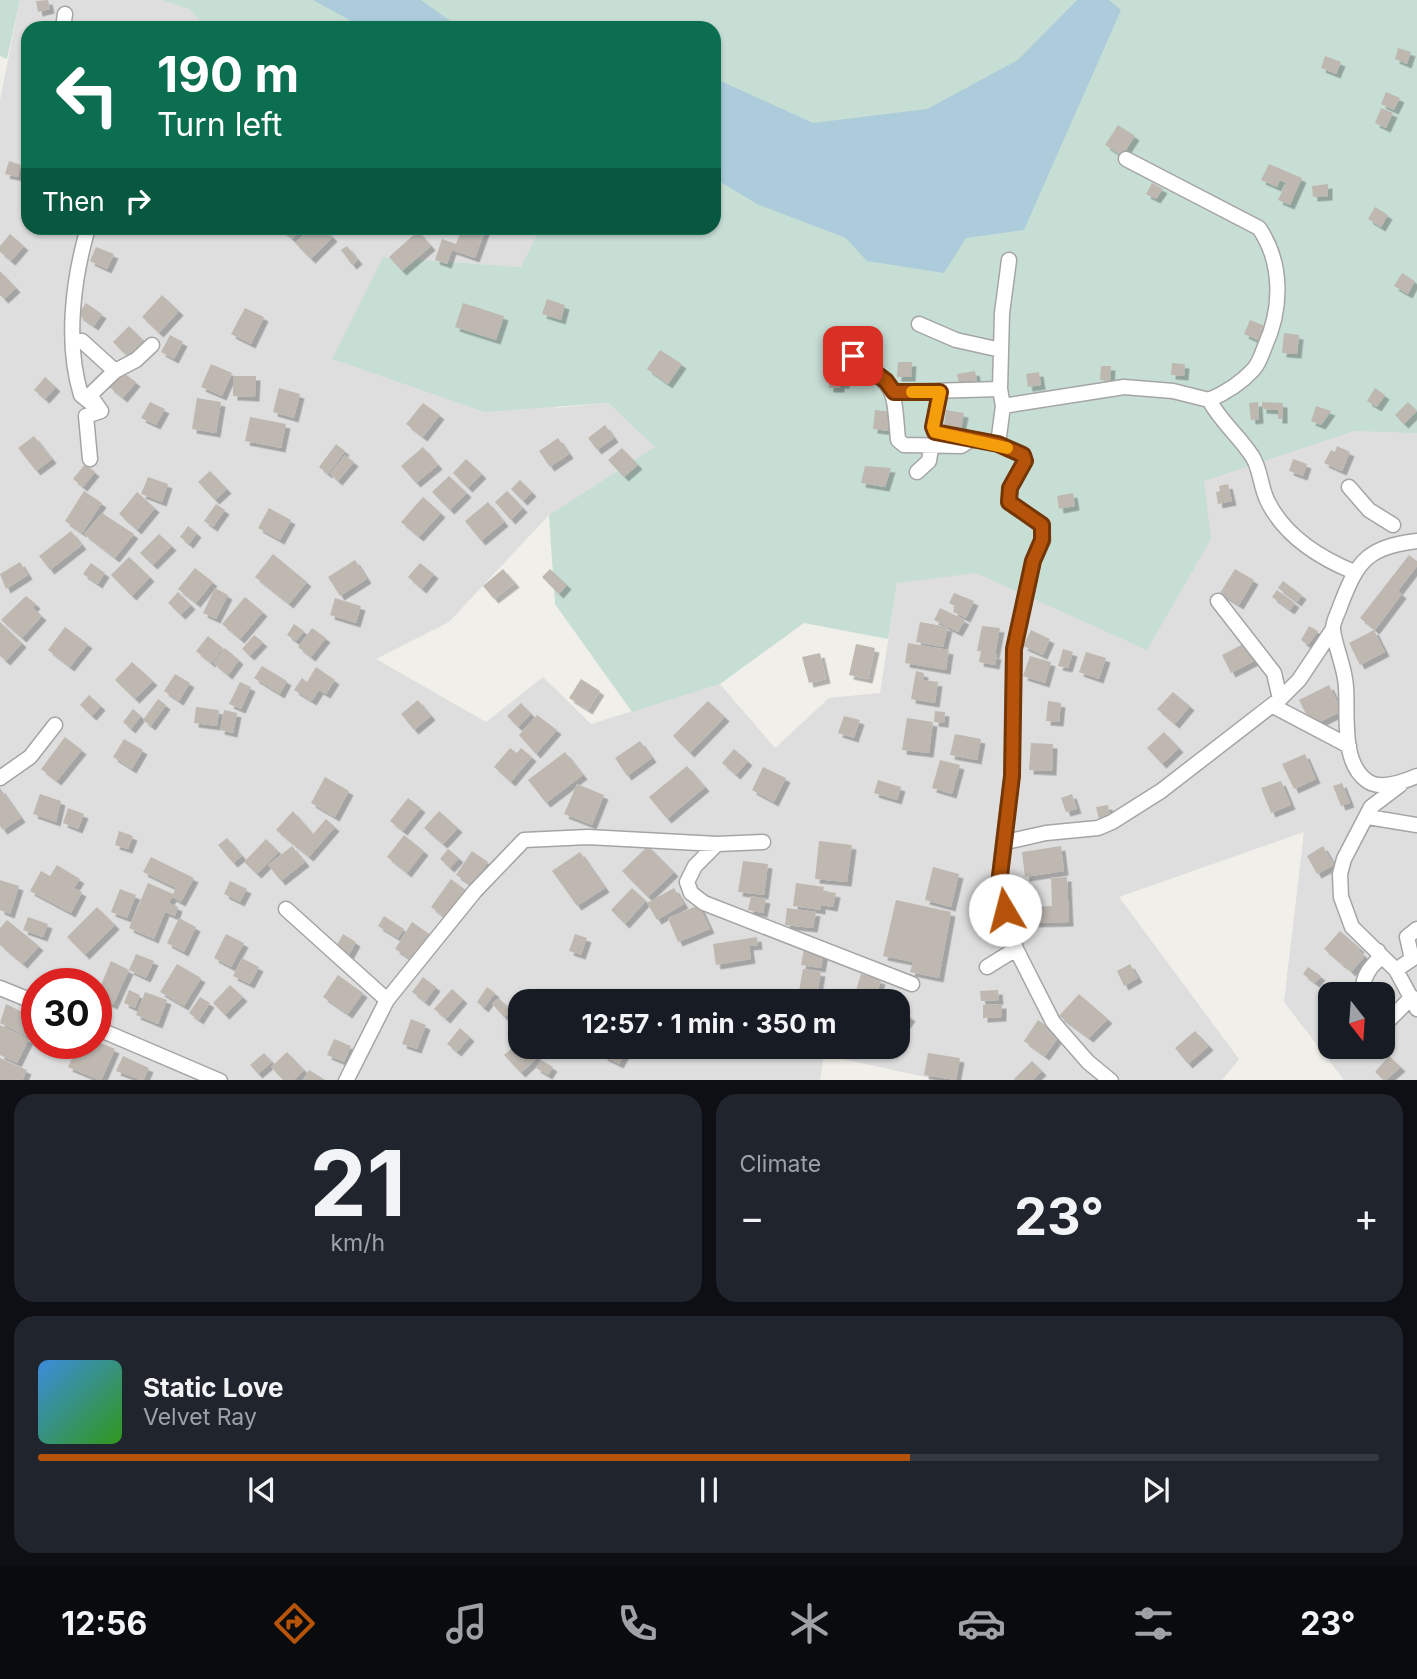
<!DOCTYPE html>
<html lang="en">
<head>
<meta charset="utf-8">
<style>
  :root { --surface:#171b24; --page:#20242c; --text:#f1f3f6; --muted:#9ea1a6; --line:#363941; --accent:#b45309 }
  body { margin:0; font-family:Inter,sans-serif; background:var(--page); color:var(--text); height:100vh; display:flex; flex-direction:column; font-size:26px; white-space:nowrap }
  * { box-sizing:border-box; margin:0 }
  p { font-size:23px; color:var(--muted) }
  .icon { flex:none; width:38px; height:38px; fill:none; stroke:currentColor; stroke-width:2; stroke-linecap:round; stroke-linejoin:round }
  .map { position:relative; height:1080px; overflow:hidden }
  .side { display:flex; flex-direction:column; gap:14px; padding:14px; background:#0d0f14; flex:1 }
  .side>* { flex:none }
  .guide { position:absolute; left:21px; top:21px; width:700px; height:214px; border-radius:21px; box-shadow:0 2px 5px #0004; background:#0b6e4f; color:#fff; overflow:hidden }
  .needle { width:46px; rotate:163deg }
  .tools { position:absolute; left:1318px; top:982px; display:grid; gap:14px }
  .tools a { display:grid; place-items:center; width:77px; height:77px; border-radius:14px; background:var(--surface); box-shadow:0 2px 5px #0004; font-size:35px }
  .speed { position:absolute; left:21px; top:968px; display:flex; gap:14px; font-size:35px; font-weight:700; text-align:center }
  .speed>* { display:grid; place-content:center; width:91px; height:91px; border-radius:50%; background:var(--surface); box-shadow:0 2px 5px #0004; line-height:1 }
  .speed .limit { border:10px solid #d22; background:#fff; color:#111 }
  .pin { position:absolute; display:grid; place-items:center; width:60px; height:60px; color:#fff; margin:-30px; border-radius:14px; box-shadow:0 4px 10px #0006 }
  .me { position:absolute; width:77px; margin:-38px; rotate:352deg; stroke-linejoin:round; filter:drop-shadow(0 0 5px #0008) }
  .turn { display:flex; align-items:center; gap:24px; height:147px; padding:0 21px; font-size:32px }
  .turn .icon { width:91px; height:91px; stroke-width:2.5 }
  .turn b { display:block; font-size:49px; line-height:60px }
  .then { display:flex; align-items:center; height:66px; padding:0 21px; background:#0003; gap:14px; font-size:26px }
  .big { font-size:52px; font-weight:700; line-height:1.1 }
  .side .widget { flex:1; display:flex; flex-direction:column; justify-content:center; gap:10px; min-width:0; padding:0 24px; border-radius:21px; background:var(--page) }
  .side .dial { align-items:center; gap:0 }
  .dial b { font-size:91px; line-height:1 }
  .song { display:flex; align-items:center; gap:21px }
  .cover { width:84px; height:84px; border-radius:10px; background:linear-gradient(135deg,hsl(210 70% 55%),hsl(110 70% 35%)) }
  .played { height:7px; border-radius:4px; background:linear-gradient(90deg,var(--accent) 65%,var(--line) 65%) }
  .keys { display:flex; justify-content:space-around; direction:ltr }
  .heat { display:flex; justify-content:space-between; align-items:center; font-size:38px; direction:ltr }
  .side .tiles { flex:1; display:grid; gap:14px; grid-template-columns:1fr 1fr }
  .widget:last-child { grid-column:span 2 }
  .trip { position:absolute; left:508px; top:989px; width:402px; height:70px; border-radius:21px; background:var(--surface); box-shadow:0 2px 5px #0004; font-weight:700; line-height:70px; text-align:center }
  .tab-bar { display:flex; height:112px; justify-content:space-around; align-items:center; background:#090b0e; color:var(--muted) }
  .tab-bar .icon { width:49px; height:49px }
  .tab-bar .on { color:var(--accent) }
  .tab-bar b { font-size:32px; color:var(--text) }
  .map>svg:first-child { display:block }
  .residential { fill:#dfdede; fill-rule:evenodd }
  .wetland { fill:#c7ded5 }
  .water { fill:#acccdb }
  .building { fill:#beb8b1; filter:url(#shadow) }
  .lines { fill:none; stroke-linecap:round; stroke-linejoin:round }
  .minor-casing { stroke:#a5a5a5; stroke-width:17 }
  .minor { stroke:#fff; stroke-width:14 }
  .route-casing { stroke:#753606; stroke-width:18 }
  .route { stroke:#b45309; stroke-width:12 }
  .slow { stroke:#f59e0b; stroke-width:12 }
</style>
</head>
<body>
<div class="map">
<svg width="1417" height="1081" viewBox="0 0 1417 1081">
  <defs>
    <filter id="shadow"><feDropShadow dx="4.5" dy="4.5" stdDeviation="0" flood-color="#0004"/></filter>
  </defs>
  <rect width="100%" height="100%" fill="#f1efe9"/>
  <!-- residential -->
  <path class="residential" d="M20,0H161L189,9L207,28H28V228H540L522,267L383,257L556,408L608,403L656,447L549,515L449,622L376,659L486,722L543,677L591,724L720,684L775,748L829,698L880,693L897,583L1417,0V1080H1344L1284,1002L1304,832L1119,897L1239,1059L1222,1080H939L824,1055L820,1081H0V100ZM37,984H96V1043H37ZM1330,994H1382V1046H1330ZM520,1001H898V1046H520Z"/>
  <!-- wetland -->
  <path class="wetland" d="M0,0H20L7,59L0,56Z
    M161,0H1417V433L1354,431L1204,481L1211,539L1147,650L976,573L897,583L888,639L804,623L720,684L632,712L555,604L549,515L655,447L608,403L485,412L332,359L383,257L521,267L540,228H714V28H207L189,9Z"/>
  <!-- water -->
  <path class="water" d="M313,0H421L460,28H364Z
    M1077,0H1109L1121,10L1024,230L966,238L944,273L867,261L846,238L757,204L714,178V78L813,123L927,109L1018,60Z"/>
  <!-- building -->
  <path class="building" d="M48,0L50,9L38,12L36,1Z
    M1398,48L1411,52L1407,64L1395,59Z
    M1325,56L1341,62L1336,74L1321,68Z
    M1386,92L1400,98L1394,110L1381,104Z
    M1381,108L1393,113L1386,128L1375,123Z
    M1118,125L1135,136L1122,156L1105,145Z
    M9,161L21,165L18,177L5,174Z
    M1269,164L1302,178L1290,205L1278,200L1286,183L1280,180L1277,187L1261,180Z
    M1152,183L1163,189L1156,199L1146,194Z
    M1328,184V196L1313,197L1312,186Z
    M1375,207L1388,215L1381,227L1368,219Z
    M279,228H302L292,239Z
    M311,228H323L333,237L311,259L295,243Z
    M462,228H486L475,258L452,250L447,264L435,260L442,239L456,244Z
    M418,231L431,246L402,271L389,257Z
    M10,234L24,246L11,261L0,252V246Z
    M347,246L358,260L352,265L341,250Z
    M96,247L114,254L107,269L90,261Z
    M0,271L16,288L4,299L0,295Z
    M1402,273L1415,281L1408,294L1394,286Z
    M162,295L179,311L159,333L142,317Z
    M547,299L565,305L561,320L542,314Z
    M86,303L102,314L94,326L78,315Z
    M463,303L504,316L496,340L455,327Z
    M245,308L264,317L251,344L231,334Z
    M1250,320L1268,327L1262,342L1244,334Z
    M129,326L146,343L130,359L113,342Z
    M1284,333L1299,335L1297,354L1282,353Z
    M170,335L183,342L174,359L161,352Z
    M660,350L682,364L668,384L647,369Z
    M898,362H912L911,377H897Z
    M1172,363L1185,364L1184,376L1171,375Z
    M211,364L232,373L222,396L201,387Z
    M829,365H840V374H845V384H840V388H829Z
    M1101,366H1111L1110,381L1100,380Z
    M121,371L136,382L123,398L109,387Z
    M975,371L977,382L959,385L957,374Z
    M1039,372L1041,385L1028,387L1026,374Z
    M233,376H256L255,397L233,396Z
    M45,377L56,387L45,399L34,390Z
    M279,388L300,394L294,418L273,412Z
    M1375,388L1385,395L1377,407L1367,401Z
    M197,398L221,402L216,433L192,429Z
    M150,402L165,409L156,425L141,418Z
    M1258,402L1259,419L1251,420L1249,403Z
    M1262,402L1283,403V419H1278V410L1262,409Z
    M1408,402L1417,411L1404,424L1395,415Z
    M423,403L440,415L423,437L406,424Z
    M1316,406L1331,411L1321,425L1311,421Z
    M875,410L893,412L890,431L873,429Z
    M946,410L964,413L961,429L944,426Z
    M250,417L286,424L281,448L245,441Z
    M605,425L614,438L597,450L588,438Z
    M34,436L52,459L36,471L18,448Z
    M558,438L569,454L550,467L539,451Z
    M336,444L345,451L328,474L319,467Z
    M1337,446L1350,452L1342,471L1324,463L1331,450L1335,452Z
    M423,447L438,465L416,483L401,466Z
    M622,448L638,465L624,477L608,460Z
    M345,455L354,462L338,481L330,474Z
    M466,459L482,474L468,488L453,473Z
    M1293,459L1307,464L1303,476L1289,471Z
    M85,464L95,472L83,487L73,479Z
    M865,466L891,468L885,487L861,483Z
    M210,471L227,489L215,500L198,482Z
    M449,476L467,493L450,510L432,492Z
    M148,477L168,484L162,502L141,494Z
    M520,480L532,492L523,501L511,489Z
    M1228,484L1232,501L1218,504L1216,492L1220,491L1219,486Z
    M84,491L102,503L82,533L65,521Z
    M507,491L523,508L511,520L495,502Z
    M137,492L155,508L137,530L119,514Z
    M1073,493L1075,506L1059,509L1057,496Z
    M423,497L441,513L419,537L401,522Z
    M488,502L504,522L481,541L465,521Z
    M216,504L225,510L213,527L204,521Z
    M269,508L291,520L280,540L258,528Z
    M102,513L134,534L115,558L84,534Z
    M188,526L197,533L189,544L180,537Z
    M71,531L82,545L50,570L39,556Z
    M159,534L172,546L153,565L140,553Z
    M273,554L307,582L289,604L255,577Z
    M1409,555L1417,561V566L1398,591L1402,594L1375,630L1360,618Z
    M129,557L150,577L132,596L111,575Z
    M355,560L367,579L340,596L328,577Z
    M20,562L28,575L6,589L0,574Z
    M91,563L105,573L98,584L83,574Z
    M420,563L434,574L422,589L408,577Z
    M195,568L213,582L196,603L178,589Z
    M503,569L515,583L494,599L483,586Z
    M550,569L567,585L559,594L542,577Z
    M1235,569L1254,580L1239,605L1220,593Z
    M1283,581L1302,595L1297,602L1278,588Z
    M215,588L228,595L216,619L203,613Z
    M1277,590L1295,603L1290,610L1272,597Z
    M178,592L191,605L181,615L168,603Z
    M954,593L974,601L966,618L953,612L955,606L949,603Z
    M26,596L36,604L33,608L42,616L22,638L1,620Z
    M245,597L263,612L240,639L222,624Z
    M335,598L361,606L356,623L330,615Z
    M940,608L965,620L958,632L934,620Z
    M0,622L22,643L6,661L0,656Z
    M920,622L948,627L943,647L916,642Z
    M294,624L304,631L296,641L287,635Z
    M982,626L1000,628L995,654L987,653L997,655L995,665L979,662L981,651H977Z
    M1309,626L1318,631L1308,645L1301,640Z
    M65,627L88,644L70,667L48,650Z
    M312,628L326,638L311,657L298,647Z
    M1031,630L1050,639L1043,655L1023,646Z
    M1374,630L1385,652L1360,665L1349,643Z
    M254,635L263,642L250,656L242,649Z
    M208,636L223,648L211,663L196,651Z
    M908,643L949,650L946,670L905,663Z
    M1245,643L1254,661L1231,673L1222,655Z
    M856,644L875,648L868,679L849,675Z
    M225,648L239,660L228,675L213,663Z
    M1063,649L1073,652L1068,668L1058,666Z
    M1086,652L1106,658L1099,679L1079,672Z
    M820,653L826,679L809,683L802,657Z
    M1030,656L1051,662L1045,683L1023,676Z
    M132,662L153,681L135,699L115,680Z
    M262,666L287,681L280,694L254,678Z
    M316,667L335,680L326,694L319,690L312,701L294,690L302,678L307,682Z
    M916,671L924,673L923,680L938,682L935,703L911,699Z
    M175,674L190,683L179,701L164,691Z
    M581,679L600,691L588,710L569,698Z
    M240,682L251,687L241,709L229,704Z
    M1329,685L1342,711L1312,726L1299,700Z
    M1173,692L1190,706L1175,724L1157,709Z
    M89,695L101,706L92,716L80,705Z
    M158,699L166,705L151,726L143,720Z
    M418,700L431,716L414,730L401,714Z
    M708,701L725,717L690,753L673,736Z
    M1048,701L1061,703L1059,722L1046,721Z
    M521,703L531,714L518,727L507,716Z
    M196,707L219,710L217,726L194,723Z
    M133,709L141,716L131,729L123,722Z
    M224,710L237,713L233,733L220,730Z
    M935,711L945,712L944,723L934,722Z
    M537,715L557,730L536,754L519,735Z
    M844,716L860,720L854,738L838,733Z
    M907,718L933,722L929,753L902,750Z
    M1164,732L1179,748L1162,764L1147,748Z
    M955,734L981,739L977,760L950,755Z
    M65,737L82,750L57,781L41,769Z
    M124,739L143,750L132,769L113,757Z
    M640,741L652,758L627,776L615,758Z
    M1031,743L1053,744L1052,771L1029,770Z
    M510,748L517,753L521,748L532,757L511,782L494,767Z
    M734,749L748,761L736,775L722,763Z
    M565,752L583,775L546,803L528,780Z
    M1305,754L1316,779L1294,789L1282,764Z
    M940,760L960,765L952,794L932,788Z
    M687,766L705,787L667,819L649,797Z
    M763,767L786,778L774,802L752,790Z
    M325,777L349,791L335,817L311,803Z
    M878,780L901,787L897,800L874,793Z
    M1281,781L1291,805L1271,813L1261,788Z
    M1342,783L1350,803L1341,806L1333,786Z
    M577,784L604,795L592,825L564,814Z
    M0,788L21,818L3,830L0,826Z
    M40,794L61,801L56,822L33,814Z
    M1072,794L1077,809L1066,812L1061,798Z
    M408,798L421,808L403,831L390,821Z
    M1108,805L1110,818L1099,820L1096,807Z
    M68,808L84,814L78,829L63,823Z
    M293,811L313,834L326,819L335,827L309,857L276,830Z
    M439,811L458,828L443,844L424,828Z
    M119,831L133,836L128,849L115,845Z
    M404,835L424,851L407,873L387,857Z
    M227,838L242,856L233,863L218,845Z
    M266,839L279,852L257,874L244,862Z
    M819,841L852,845L847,882L815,879Z
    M292,846L305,862L281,881L268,865Z
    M648,846L674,872L648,897L622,871Z
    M1061,846L1064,871L1025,877L1022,852Z
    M1323,846L1334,865L1317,874L1307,856Z
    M448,849L459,858L450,868L440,859Z
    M472,851L488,862L472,885L456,875Z
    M580,852L605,888L577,906L552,871Z
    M151,857L194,878L181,902L172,897L169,903L178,907L175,916L165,912L154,939L129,928L148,883L173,894L176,888L143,872Z
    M743,861L768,864L764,895L738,892Z
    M57,865L80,879L74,888L82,892L71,913L30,891L41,871L50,876Z
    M933,867L959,874L951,907L925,900Z
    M1067,877L1069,922L1026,923V907L1052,906L1051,878Z
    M451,879L467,891L447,919L431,907Z
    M0,880L19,886L10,914L0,910Z
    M230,881L247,889L240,902L224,894Z
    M796,883L824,887L823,891L836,893L833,907L821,905V910L793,906Z
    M632,888L646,901L625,924L611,910Z
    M674,888L684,904L657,920L647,903Z
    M120,889L136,895L127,918L111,912Z
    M751,896L766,899L763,913L748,910Z
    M896,900L951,912L939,978L910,972L913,962L883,956Z
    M699,905L710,929L678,942L668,918Z
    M97,907L115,925L85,955L67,937Z
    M787,908L816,912L813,928L785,925Z
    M384,916L404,929L398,938L378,926Z
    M28,917L48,924L43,937L23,930Z
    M179,918L196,927L184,952L167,943Z
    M7,920L39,946L23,964L0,945V928Z
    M412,922L431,935L414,961L395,949Z
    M1340,931L1360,948L1344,966L1324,949Z
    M226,934L244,943L231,967L214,958Z
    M343,934L356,942L349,955L336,947Z
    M575,934L587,938L581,955L569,951Z
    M757,937L758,945L749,946L751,959L716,965L713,944Z
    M804,949L824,952L821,968L801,965Z
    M1359,950L1365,956L1351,972L1345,966Z
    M136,954L154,961L146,978L129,970Z
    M242,958L259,967L250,984L233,976Z
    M111,961L129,970L113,1005L96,997Z
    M177,964L201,978L184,1006L160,992Z
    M1130,964L1138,978L1124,986L1117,971Z
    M1308,967L1321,976L1315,983L1303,974Z
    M803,969L821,972L817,994L799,991Z
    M861,974L881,980L875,1001L853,1000Z
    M338,975L363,993L348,1014L323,997Z
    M423,977L436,987L425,1002L412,992Z
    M230,985L243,997L225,1015L213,1003Z
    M487,987L495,993L484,1008L477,1002Z
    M452,989L463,999L446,1019L434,1009Z
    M129,990L140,995L135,1008L124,1003Z
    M998,990L999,1000L981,1001L980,991Z
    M145,992L167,1000L158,1024L136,1015Z
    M1079,994L1108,1019L1089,1038L1059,1016Z
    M200,997L210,1003L199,1020L189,1013Z
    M499,998L511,1012L504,1017L492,1004Z
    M6,1004L35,1018L26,1036L0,1023Z
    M1002,1004V1017L983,1018V1005Z
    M898,1008L911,1017L898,1035Z
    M411,1019L426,1025L417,1049L402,1044Z
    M1038,1020L1060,1035L1045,1056L1024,1041Z
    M0,1025L29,1039L17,1063L0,1055Z
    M460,1028L470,1037L457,1052L447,1044Z
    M1195,1031L1209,1046L1188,1064L1175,1048Z
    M334,1039L351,1046L344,1062L327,1055Z
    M96,1041L115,1049L101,1081L68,1067L79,1043Z
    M520,1041V1046H528L538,1057L521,1073L504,1055Z
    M608,1046H629L619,1064L603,1056Z
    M287,1052L304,1070L293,1081H284L271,1067Z
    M264,1053L272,1062L258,1074L250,1065Z
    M928,1053L960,1058L956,1080L924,1075Z
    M123,1056L149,1068L143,1081L116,1071Z
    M1389,1056L1401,1067L1385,1081L1375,1072Z
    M0,1058L27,1070L22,1081H0Z
    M541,1060L553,1067L548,1075L536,1068Z
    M1032,1061L1042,1071L1032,1081H1015L1014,1079Z
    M309,1070L327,1081H303Z"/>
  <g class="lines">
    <defs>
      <path id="minor" d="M63,28L65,14
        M1126,159L1259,228C1283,263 1282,309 1265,346C1262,354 1259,364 1253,370C1241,383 1225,393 1209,400
        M88,228C73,279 65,343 81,395L101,411
        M919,324L956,340L1001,350
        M74,340L82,341L115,371L136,360L152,345
        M853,356C897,390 893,384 898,440L904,445L961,446L971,440
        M894,392L1000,389
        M940,392L933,427L935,432L998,444L1023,455L1025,461L1010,488L1009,502L1042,525L1043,540L1033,561L1014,649L1012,776L999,884L1016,949L1053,1022L1088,1062L1111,1081
        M1003,406L1124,387L1173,391L1209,400C1221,422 1239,436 1252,456C1261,469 1260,487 1268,502C1285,536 1320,558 1354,572
        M998,444L1003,406L1000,389L1002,313L1009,260
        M90,459L86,416L101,411L90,395L115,371
        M917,472L929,461L931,448
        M1349,487L1369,510L1393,525
        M1417,541C1369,547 1358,559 1341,604C1339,611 1332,623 1333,630C1335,647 1345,667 1346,687C1348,715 1341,761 1366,780C1379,791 1403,782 1417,776
        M1218,601L1274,673L1280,699
        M1273,706L1349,746
        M0,778L30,757L55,725
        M1400,785L1371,807L1344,859L1340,874L1341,897L1352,927L1396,970L1417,1009
        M1368,817L1417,825
        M1006,842L1046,833L1098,828L1112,822L1161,791L1280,699L1299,680L1333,629
        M717,844L695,866L687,882L691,893L704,903L912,984
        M286,909L387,1000
        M987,967L1016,949
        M1396,970L1412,959L1407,937L1417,929
        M0,988L37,1003
        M1364,994C1361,981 1368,969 1378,960V951
        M1382,1016L1390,1019L1412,997
        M96,1028L220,1081
        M346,1081L387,1000L475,891L524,840L588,837L717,844L763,842"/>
    </defs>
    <!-- minor casing -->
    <use href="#minor" class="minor-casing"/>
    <!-- minor -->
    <use href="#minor" class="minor"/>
  </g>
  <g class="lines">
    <defs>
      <path id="route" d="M853,356L886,381L894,392H940L933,427L935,432L998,444L1023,455L1025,461L1010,488L1009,502L1042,525V540L1033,561L1014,649L1012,776L999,884L1005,910"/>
    </defs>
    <!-- route casing -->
    <use href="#route" class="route-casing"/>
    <!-- route -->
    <use href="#route" class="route"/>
    <!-- slow -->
    <path class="slow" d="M912,392H940L933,427L935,432L1007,448"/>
  </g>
</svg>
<div class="tools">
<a><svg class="needle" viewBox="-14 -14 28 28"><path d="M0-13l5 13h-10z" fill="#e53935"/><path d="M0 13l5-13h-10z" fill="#9ea1a6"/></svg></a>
</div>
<div class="speed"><div class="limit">30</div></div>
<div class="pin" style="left:853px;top:356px;background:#d93025"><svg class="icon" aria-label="arrive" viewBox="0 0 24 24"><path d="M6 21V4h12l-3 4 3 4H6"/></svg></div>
<svg class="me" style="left:1005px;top:910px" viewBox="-20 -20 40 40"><circle r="19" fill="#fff"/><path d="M0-13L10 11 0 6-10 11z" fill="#b45309"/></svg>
<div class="trip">12:57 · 1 min · 350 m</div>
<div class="guide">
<div class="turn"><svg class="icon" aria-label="left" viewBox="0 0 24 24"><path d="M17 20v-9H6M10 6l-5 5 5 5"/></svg><div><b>190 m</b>Turn left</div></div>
<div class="then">Then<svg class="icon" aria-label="right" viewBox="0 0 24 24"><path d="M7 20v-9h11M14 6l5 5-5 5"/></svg></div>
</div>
</div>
<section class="side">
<div class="tiles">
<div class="widget dial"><b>21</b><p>km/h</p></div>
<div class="widget"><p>Climate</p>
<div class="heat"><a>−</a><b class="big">23°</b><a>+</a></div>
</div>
<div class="widget">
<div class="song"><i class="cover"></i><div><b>Static Love</b><p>Velvet Ray</p></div></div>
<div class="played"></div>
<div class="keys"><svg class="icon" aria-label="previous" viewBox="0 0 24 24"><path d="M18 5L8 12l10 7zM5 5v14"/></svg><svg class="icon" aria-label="pause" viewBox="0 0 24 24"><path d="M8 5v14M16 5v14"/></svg><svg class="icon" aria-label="next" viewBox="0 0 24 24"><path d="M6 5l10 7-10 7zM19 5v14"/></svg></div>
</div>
</div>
</section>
<nav class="tab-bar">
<b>12:56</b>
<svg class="icon on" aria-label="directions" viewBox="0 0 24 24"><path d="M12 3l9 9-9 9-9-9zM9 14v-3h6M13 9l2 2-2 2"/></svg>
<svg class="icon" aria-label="music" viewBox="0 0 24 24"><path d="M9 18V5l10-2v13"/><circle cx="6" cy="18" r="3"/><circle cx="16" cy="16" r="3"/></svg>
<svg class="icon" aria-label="phone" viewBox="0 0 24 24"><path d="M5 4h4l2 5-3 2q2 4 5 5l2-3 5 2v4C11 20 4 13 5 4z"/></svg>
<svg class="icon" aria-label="climate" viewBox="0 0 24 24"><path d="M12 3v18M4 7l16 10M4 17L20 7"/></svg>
<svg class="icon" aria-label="car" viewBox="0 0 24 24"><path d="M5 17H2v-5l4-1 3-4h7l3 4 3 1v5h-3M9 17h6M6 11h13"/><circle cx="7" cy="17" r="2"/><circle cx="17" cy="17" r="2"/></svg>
<svg class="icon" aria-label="filters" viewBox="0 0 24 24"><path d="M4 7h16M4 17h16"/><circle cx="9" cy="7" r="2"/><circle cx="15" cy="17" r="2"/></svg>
<b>23°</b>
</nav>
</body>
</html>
